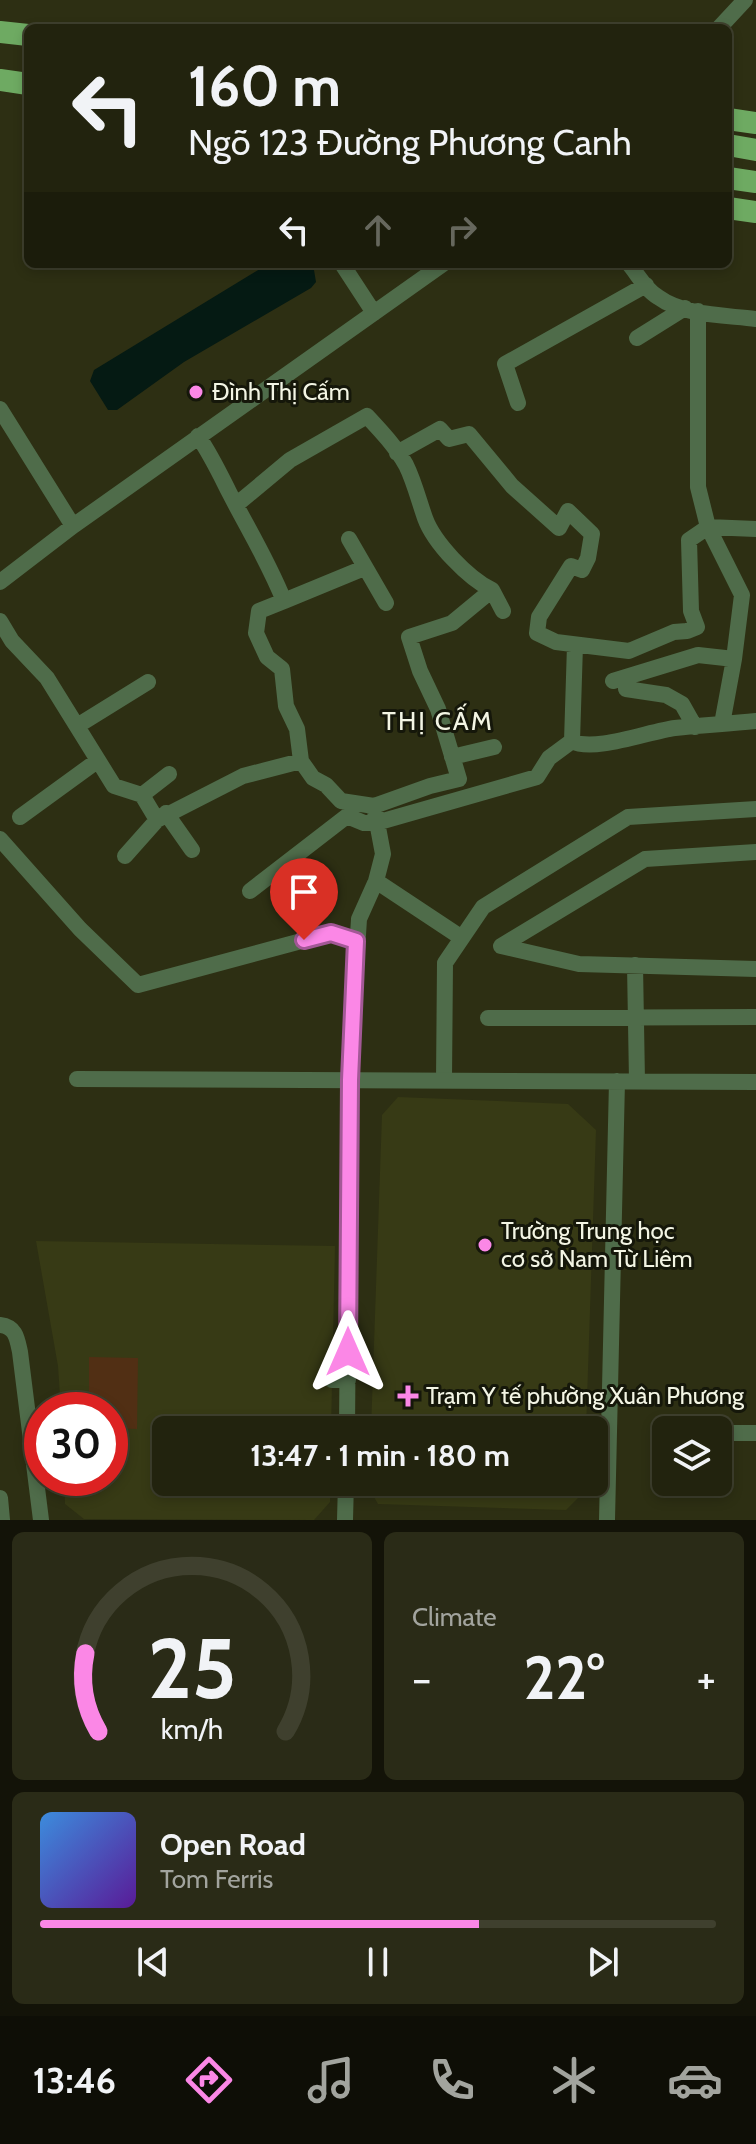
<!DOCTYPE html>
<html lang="en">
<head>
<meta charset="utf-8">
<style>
  :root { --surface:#22230e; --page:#2a2b17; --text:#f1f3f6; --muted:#a2a49e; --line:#3f402e; --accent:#fb87e6 }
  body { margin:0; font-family:Cabin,sans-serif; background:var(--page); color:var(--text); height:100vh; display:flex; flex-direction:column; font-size:30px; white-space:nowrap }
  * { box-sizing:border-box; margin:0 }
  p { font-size:26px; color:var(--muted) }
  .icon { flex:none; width:44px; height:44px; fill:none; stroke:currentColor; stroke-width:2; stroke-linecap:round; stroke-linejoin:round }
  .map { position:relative; height:1520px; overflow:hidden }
  .drawer { display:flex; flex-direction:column; gap:12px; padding:12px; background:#131308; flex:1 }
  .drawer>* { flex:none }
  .guide { position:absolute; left:24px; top:24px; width:708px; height:244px; border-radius:12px; box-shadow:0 4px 12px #0003,0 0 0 2px var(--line); background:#22230e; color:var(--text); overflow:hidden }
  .tools { position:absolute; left:652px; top:1416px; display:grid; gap:16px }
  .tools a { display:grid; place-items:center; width:80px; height:80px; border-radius:12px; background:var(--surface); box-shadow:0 4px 12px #0003,0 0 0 2px var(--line); font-size:40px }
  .speed { position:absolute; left:24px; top:1392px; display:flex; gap:16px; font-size:40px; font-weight:700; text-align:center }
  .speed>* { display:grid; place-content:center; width:104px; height:104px; border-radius:50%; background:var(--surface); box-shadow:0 4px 12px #0003,0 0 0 2px var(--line); line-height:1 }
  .speed .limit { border:12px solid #d22; background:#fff; color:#111 }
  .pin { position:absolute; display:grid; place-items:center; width:68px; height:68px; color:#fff; margin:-82px -34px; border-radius:50% 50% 50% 0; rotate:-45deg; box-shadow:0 0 8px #0007 }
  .pin .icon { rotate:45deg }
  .me { position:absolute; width:88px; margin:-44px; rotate:0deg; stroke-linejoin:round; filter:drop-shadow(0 0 6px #0008) }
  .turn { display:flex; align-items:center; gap:28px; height:168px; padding:0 32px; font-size:36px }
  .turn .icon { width:104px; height:104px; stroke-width:2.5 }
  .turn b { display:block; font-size:56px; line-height:68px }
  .lanes { display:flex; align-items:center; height:76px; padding:0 32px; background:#0003; justify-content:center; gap:40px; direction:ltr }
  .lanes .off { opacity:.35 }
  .big { font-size:60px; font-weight:700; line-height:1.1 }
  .drawer .widget { flex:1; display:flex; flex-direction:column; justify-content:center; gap:12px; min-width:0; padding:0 28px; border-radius:12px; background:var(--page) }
  .drawer .dial { align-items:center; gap:0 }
  .dial svg { height:208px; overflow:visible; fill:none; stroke:var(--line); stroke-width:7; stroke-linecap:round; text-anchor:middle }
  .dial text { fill:var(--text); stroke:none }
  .song { display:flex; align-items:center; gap:24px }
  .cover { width:96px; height:96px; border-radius:12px; background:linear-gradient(135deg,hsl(210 70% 55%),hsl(270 70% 35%)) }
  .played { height:8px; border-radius:4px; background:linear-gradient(90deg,var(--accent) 65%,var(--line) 65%) }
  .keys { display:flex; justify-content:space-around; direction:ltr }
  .heat { display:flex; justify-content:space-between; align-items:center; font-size:44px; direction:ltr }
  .drawer .tiles { flex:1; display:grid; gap:12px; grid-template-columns:1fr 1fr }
  .widget:last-child { grid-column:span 2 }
  .trip { position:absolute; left:152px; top:1416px; width:456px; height:80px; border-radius:12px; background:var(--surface); box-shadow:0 4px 12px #0003,0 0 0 2px var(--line); font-weight:700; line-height:80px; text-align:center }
  .tab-bar { display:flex; height:128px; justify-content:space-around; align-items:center; background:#0e0e06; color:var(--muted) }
  .tab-bar .icon { width:56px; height:56px }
  .tab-bar .active { color:var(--accent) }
  .tab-bar b { font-size:36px; color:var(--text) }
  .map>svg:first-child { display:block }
  .built { fill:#373a15 }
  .green { fill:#512f14 }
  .water { fill:#051a13 }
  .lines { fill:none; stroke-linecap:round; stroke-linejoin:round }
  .minor { stroke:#4f6c4a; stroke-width:16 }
  .major { stroke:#6eaa62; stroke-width:22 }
  .route-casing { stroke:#a35896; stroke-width:20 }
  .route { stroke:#fb87e6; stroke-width:14 }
  .poi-dot { fill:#fb87e6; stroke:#15170a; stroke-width:3 }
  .labels { text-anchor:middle; stroke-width:6; stroke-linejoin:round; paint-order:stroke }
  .poi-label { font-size:24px; fill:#f3f5e4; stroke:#15170a; text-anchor:start }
  .neighbourhood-label { font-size:26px; letter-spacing:2px; fill:#f3f5e4; stroke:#15170a }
</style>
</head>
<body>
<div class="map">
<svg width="756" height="1520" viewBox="0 0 756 1520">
  <rect width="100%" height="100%" fill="#2d2f13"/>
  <!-- built -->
  <path class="built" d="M398,1097L568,1104L596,1130L586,1430H371L382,1115Z
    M36,1241L335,1246L331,1430H166V1482H330V1502L314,1520L84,1519L65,1504L64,1478H110V1410H61L58,1366Z
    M370,1482H583V1493L566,1510L378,1504L370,1490Z"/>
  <!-- green -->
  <path class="green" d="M89,1357L138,1358L137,1429L110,1428V1410H89Z"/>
  <!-- water -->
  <path class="water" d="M268,264H313L316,282L311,288L184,362L117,410H108L90,381L94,370Z"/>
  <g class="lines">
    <!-- minor -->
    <path class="minor" d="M719,28L745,0
      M342,264L374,313
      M629,264C638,275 646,290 658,297C684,316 725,315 756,319
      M698,311V487L708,527L742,595L734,659L722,724
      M637,338L685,308
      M518,403L505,364L646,285
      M0,409L73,526
      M198,436C211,455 219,472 229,492C248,529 268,561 284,601L259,611L256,633L267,657L282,669L286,706L297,729L301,761L313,778L326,785L341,801L374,806L430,786L459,779L438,709L420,671L409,637L452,623L492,590
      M397,453L440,429L449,439L469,434L512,486L559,528L568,511L592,534L588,558L582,570L571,566L539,617L537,633L556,642L629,651L674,632L687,631L697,627L691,611L689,540L708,527
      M236,505L290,460L367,416C381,431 396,447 406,465C414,481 419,501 425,518C434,543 468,578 492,590
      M708,527L756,529
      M349,539L386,603
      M0,582L73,526L443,264
      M492,590L503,611
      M284,601L364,568
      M0,621L12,641L47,678L114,786L142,795L157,820L243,776L301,761
      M613,681L698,655L734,659
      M626,689L666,695L682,704L695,727
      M77,726L148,682
      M572,741C593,753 650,731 675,728C702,725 729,724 756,721
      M452,757L494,747
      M142,795L169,774
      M166,813L192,850
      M20,817L97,761
      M0,839L80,929L138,985L331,933L356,941
      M125,856L157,820
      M376,881L462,938
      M250,891L347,816L364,823H376L537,777L549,758L572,741L575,645
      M501,946L645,859L756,852
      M501,946L579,964L756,969
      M635,965L637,1081
      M488,1018L756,1017
      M77,1079L756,1082
      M444,1080L445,963L483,907L628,817L756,809
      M0,1325C16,1327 17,1338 20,1352L41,1520
      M332,1380H348
      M347,1430L350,1062L359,919L376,881L383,854L374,806
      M730,1433H756
      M0,1498L2,1520
      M345,1520L346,1482
      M607,1520L617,1081"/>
    <!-- major -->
    <path class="major" d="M0,32L28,35
      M0,80L28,84
      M728,119L756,123
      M728,145L756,150
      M728,178L756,182
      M728,208L756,212"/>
  </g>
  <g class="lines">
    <defs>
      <path id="route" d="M304,940L331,933L356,941L350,1080L348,1352"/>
    </defs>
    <!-- route casing -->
    <use href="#route" class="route-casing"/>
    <!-- route -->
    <use href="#route" class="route"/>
  </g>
  <!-- markers -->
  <g class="poi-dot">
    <circle cx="196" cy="392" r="8"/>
    <circle cx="485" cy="1245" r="8"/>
    <path d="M404 1384h8v8h8v8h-8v8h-8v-8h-8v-8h8z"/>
  </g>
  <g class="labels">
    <!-- poi labels -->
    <g class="poi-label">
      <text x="212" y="400">Đình Thị Cấm</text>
      <text x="501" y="1239">Trường Trung học<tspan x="501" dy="28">cơ sở Nam Từ Liêm</tspan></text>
      <text x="426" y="1404">Trạm Y tế phường Xuân Phương</text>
    </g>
    <!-- neighbourhood labels -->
    <g class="neighbourhood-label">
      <text x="438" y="730">THỊ CẤM</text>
    </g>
  </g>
</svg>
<div class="tools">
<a><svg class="icon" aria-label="layers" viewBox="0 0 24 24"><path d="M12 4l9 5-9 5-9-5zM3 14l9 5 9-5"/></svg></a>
</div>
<div class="speed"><div class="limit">30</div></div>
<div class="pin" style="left:304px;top:940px;background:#d93025"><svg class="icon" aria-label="arrive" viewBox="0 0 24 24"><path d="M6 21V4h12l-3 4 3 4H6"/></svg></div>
<svg class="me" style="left:348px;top:1352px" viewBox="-20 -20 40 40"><path d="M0-17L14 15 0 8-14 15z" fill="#fb87e6" stroke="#fff" stroke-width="4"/></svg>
<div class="trip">13:47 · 1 min · 180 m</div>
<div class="guide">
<div class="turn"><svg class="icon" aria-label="left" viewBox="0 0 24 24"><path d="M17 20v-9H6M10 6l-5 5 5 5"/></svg><div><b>160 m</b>Ngõ 123 Đường Phương Canh</div></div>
<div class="lanes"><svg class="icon" aria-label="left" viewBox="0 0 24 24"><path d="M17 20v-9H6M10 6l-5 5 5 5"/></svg><svg class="icon off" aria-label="ahead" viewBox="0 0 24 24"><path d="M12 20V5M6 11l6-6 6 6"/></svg><svg class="icon off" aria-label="right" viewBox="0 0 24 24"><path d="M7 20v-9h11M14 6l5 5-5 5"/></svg></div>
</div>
</div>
<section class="drawer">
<div class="tiles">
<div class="widget dial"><svg viewBox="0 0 100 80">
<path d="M14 69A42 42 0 1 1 86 69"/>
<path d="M14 69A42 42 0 0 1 9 39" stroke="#fb87e6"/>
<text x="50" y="56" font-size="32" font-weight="700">25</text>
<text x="50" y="72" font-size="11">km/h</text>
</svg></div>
<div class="widget"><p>Climate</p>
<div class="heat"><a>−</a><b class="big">22°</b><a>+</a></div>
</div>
<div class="widget">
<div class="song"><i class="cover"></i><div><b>Open Road</b><p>Tom Ferris</p></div></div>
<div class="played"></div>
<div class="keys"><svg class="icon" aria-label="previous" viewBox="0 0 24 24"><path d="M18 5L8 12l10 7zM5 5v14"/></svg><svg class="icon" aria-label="pause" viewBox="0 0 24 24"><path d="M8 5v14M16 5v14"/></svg><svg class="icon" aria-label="next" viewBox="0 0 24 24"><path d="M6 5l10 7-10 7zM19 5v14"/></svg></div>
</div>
</div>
</section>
<nav class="tab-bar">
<b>13:46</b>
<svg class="icon active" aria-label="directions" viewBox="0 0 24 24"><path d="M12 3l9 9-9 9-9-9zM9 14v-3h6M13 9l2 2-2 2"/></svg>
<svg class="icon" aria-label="music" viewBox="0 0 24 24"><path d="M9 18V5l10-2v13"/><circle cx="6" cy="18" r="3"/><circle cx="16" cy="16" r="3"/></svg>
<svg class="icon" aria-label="phone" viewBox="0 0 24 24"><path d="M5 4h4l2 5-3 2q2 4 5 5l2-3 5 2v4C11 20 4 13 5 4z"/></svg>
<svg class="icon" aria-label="climate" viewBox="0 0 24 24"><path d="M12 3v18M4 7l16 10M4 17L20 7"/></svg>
<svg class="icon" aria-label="car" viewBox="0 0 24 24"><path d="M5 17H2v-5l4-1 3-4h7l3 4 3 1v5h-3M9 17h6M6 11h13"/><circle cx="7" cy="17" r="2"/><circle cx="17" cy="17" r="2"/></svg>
</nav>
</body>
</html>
